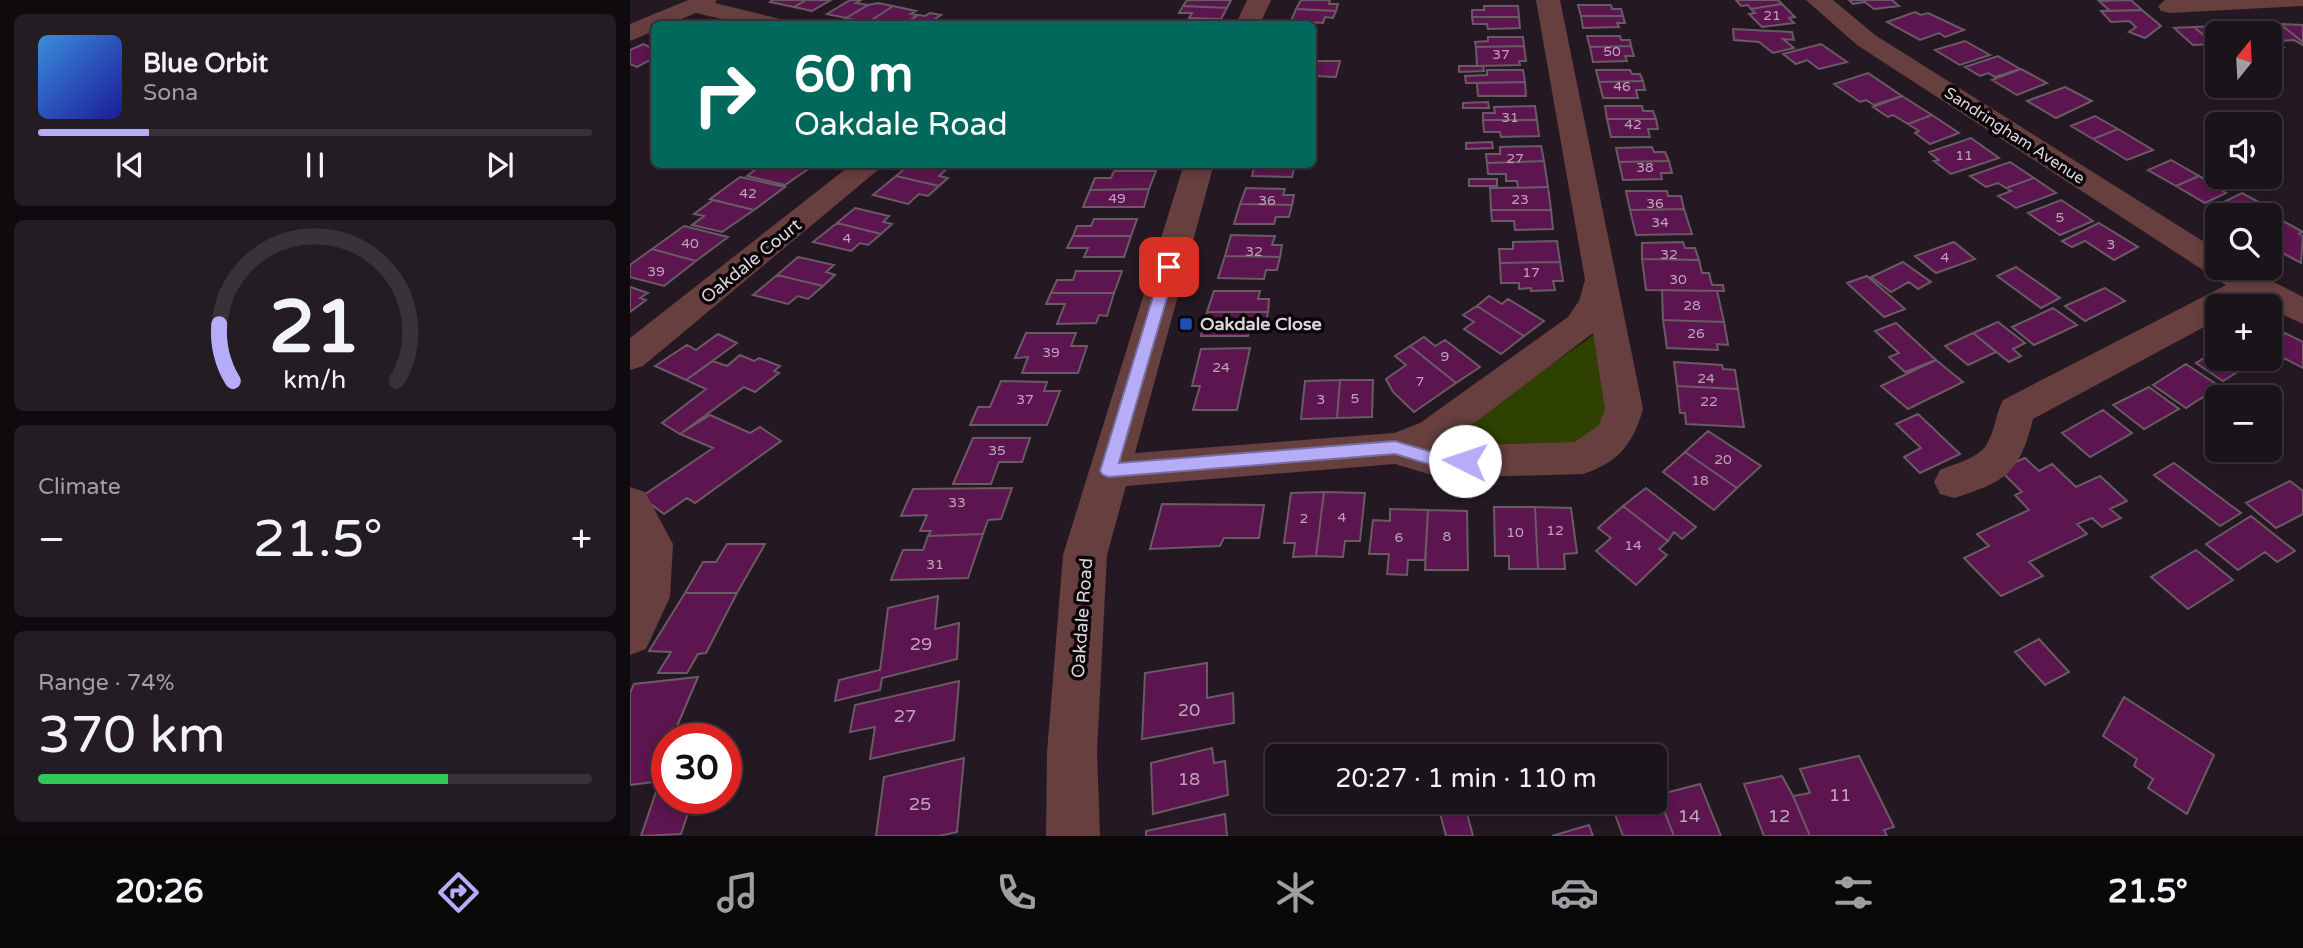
<!DOCTYPE html>
<html lang="en">
<head>
<meta charset="utf-8">
<style>
  :root { --surface:#1b131a; --page:#241c23; --text:#f1f3f6; --muted:#a09ea2; --line:#393239; --accent:#b6acf8 }
  body { margin:0; font-family:"Varela Round",sans-serif; background:var(--page); color:var(--text); height:100vh; display:flex; flex-direction:column; font-size:26px; white-space:nowrap }
  * { box-sizing:border-box; margin:0 }
  p { font-size:23px; color:var(--muted) }
  .icon { flex:none; width:38px; height:38px; fill:none; stroke:currentColor; stroke-width:2; stroke-linecap:round; stroke-linejoin:round }
  .map { position:relative; flex:1; overflow:hidden }
  .drawer { display:flex; flex-direction:column; gap:14px; padding:14px; background:#0f0a0e; width:630px }
  .drawer>* { flex:none }
  .top-card { position:absolute; left:21px; top:21px; width:665px; height:147px; border-radius:10px; box-shadow:0 4px 10px #0003,0 0 0 2px var(--line); background:#00695c; color:#fff; overflow:hidden }
  .needle { width:46px; rotate:18deg }
  .tools { position:absolute; left:1575px; top:21px; display:grid; gap:14px }
  .tools a { display:grid; place-items:center; width:77px; height:77px; border-radius:10px; background:var(--surface); box-shadow:0 4px 10px #0003,0 0 0 2px var(--line); font-size:35px }
  .speed { position:absolute; left:21px; top:723px; display:flex; gap:14px; font-size:35px; font-weight:700; text-align:center }
  .speed>* { display:grid; place-content:center; width:91px; height:91px; border-radius:50%; background:var(--surface); box-shadow:0 4px 10px #0003,0 0 0 2px var(--line); line-height:1 }
  .speed .limit { border:10px solid #d22; background:#fff; color:#111 }
  .pin { position:absolute; display:grid; place-items:center; width:60px; height:60px; color:#fff; margin:-30px; border-radius:14px; box-shadow:0 4px 10px #0006 }
  .me { position:absolute; width:77px; margin:-38px; rotate:274deg; stroke-linejoin:round; filter:drop-shadow(0 0 5px #0008) }
  .turn { display:flex; align-items:center; gap:24px; height:147px; padding:0 28px; font-size:32px }
  .turn .icon { width:91px; height:91px; stroke-width:2.5 }
  .turn b { display:block; font-size:49px; line-height:60px }
  .big { font-size:52px; font-weight:600; line-height:1.1 }
  .drawer .card { flex:1; display:flex; flex-direction:column; justify-content:center; gap:10px; min-width:0; padding:0 24px; border-radius:10px; background:var(--page) }
  .drawer .dial { align-items:center; gap:0 }
  .dial svg { height:182px; overflow:visible; fill:none; stroke:var(--line); stroke-width:7; stroke-linecap:round; text-anchor:middle }
  .dial text { fill:var(--text); stroke:none }
  .song { display:flex; align-items:center; gap:21px }
  .cover { width:84px; height:84px; border-radius:10px; background:linear-gradient(135deg,hsl(210 70% 55%),hsl(240 70% 35%)) }
  .played { height:7px; border-radius:4px; background:linear-gradient(90deg,var(--accent) 20%,var(--line) 20%) }
  .keys { display:flex; justify-content:space-around; direction:ltr }
  .heat { display:flex; justify-content:space-between; align-items:center; font-size:38px; direction:ltr }
  .charge { height:10px; border-radius:5px; background:linear-gradient(90deg,#34c759 74%,var(--line) 0) }
  .trip { position:absolute; left:635px; top:744px; width:402px; height:70px; border-radius:10px; background:var(--surface); box-shadow:0 4px 10px #0003,0 0 0 2px var(--line); font-weight:600; line-height:70px; text-align:center }
  .menu { display:flex; height:112px; justify-content:space-around; align-items:center; background:#0b080a; color:var(--muted) }
  .menu .icon { width:49px; height:49px }
  .menu .selected { color:var(--accent) }
  .menu b { font-size:32px; color:var(--text) }
  main { display:flex; flex:1; min-height:0 }
  .map>svg:first-child { display:block }
  .green { fill:#2e4101 }
  .building { fill:#5c154e; stroke:#695a64; stroke-width:2 }
  .lines { fill:none; stroke-linecap:round; stroke-linejoin:round }
  .minor { fill:#663f3e; fill-rule:evenodd }
  .route { fill:#b6acf8; stroke:#7670a1; stroke-width:2 }
  .transit-dot { fill:#1a4fb4; stroke:#0a060a; stroke-width:2.5 }
  .labels { text-anchor:middle; stroke-width:7; stroke-linejoin:round; paint-order:stroke }
  .number-label { font-size:14px; fill:#bea6b9 }
  .far-street-label { font-size:16px; fill:#ded6dd; stroke:#0a060a }
  .street-label { font-size:18px; fill:#ded6dd; stroke:#0a060a }
  .poi-label { font-size:18px; font-weight:bold; fill:#ded6dd; stroke:#0a060a; text-anchor:start }
  .near-number-label { font-size:18px; fill:#bea6b9 }
</style>
</head>
<body>
<main>
<section class="drawer">
<div class="card">
<div class="song"><i class="cover"></i><div><b>Blue Orbit</b><p>Sona</p></div></div>
<div class="played"></div>
<div class="keys"><svg class="icon" aria-label="previous" viewBox="0 0 24 24"><path d="M18 5L8 12l10 7zM5 5v14"/></svg><svg class="icon" aria-label="pause" viewBox="0 0 24 24"><path d="M8 5v14M16 5v14"/></svg><svg class="icon" aria-label="next" viewBox="0 0 24 24"><path d="M6 5l10 7-10 7zM19 5v14"/></svg></div>
</div>
<div class="card dial"><svg viewBox="0 0 100 80">
<path d="M14 69A42 42 0 1 1 86 69"/>
<path d="M14 69A42 42 0 0 1 8 44" stroke="#b6acf8"/>
<text x="50" y="56" font-size="32" font-weight="700">21</text>
<text x="50" y="72" font-size="11">km/h</text>
</svg></div>
<div class="card"><p>Climate</p>
<div class="heat"><a>−</a><b class="big">21.5°</b><a>+</a></div>
</div>
<div class="card"><p>Range · 74%</p><b class="big">370 km</b><div class="charge"></div></div>
</section>
<div class="map">
<svg width="1673" height="836" viewBox="0 0 1673 836">
  <rect width="100%" height="100%" fill="#241923"/>
  <!-- green -->
  <path class="green" d="M964,335L982,417L942,451L812,452V440Z"/>
  <!-- building -->
  <path class="building" d="M143,0H176L164,7L140,2Z
    M176,0H201L182,11L164,7Z
    M220,0H231L226,3L238,5L216,18L197,14Z
    M557,0H601L597,8L553,6Z
    M671,0H700L699,4H708L706,11L666,9Z
    M1106,0H1148L1152,4L1121,9L1118,5L1111,6Z
    M1219,0H1262L1269,6L1244,9L1235,2L1223,4Z
    M1501,0L1512,10L1480,11L1469,1Z
    M248,3L263,6L237,23L216,18L238,5Z
    M1152,4L1165,17L1159,18L1164,23L1132,27L1119,14L1125,13L1121,9Z
    M948,5H981L982,9H991L993,16H951Z
    M263,6L286,11L281,14L288,15L274,24L237,23Z
    M553,6L597,8L591,19L559,18L562,13H549Z
    M854,6H888L889,17H842V10H854Z
    M666,9L706,11L703,18L695,17L693,23L661,21Z
    M1512,10L1531,26L1515,38L1499,32L1506,27L1499,21L1481,22L1471,11Z
    M1285,12L1291,15L1298,13L1334,30L1315,37L1309,33L1290,40L1257,22Z
    M300,13L311,15L297,24H274L288,15L295,16Z
    M951,16H993L995,23H987L989,27L953,28Z
    M842,17H889L890,28L858,29L857,24H843Z
    M1650,24L1673,25V42Z
    M1650,24L1673,42V45L1664,40L1650,41L1631,25Z
    M1631,25L1650,41H1645L1653,47H1640V33H1606L1598,27Z
    M1590,26L1598,33H1587V46L1564,27Z
    M1564,27L1584,44L1563,45L1544,28Z
    M1103,29L1162,32L1164,40L1153,39L1164,48L1143,53L1129,42L1104,40Z
    M957,36H990L991,40H1000L1001,46L960,47Z
    M858,37H893L894,46L846,47L845,42L858,41Z
    M1335,41L1360,55L1330,65L1305,50Z
    M13,44L24,49V58L7,67L0,64V50Z
    M1191,44L1217,62L1189,69L1177,60L1166,64L1153,54Z
    M894,46L896,61H889L890,65L847,66L846,47Z
    M1001,46L1004,56H995L997,61L963,62L960,47Z
    M1368,56L1390,69L1365,77L1358,73L1350,76L1335,67Z
    M688,61H710L706,77L682,76V64H687Z
    M829,66H853L854,71L829,72Z
    M1391,69L1417,83L1387,95L1362,80Z
    M857,70H893L895,82L836,83L835,76L857,75Z
    M966,70H1000L1002,74H1010L1013,81L969,82Z
    M1238,73L1272,96L1244,105L1236,100L1230,102L1204,84Z
    M1013,81L1015,90H1006L1008,98H973L969,82Z
    M895,82L896,96H848L847,83Z
    M1435,87L1462,101L1426,118L1397,101Z
    M1272,96L1302,115L1278,124L1263,115L1258,117L1243,107Z
    M858,102L859,108H833V103Z
    M905,106L907,120H853V113H865L864,107Z
    M975,106H1012L1013,111H1023L1026,119H977Z
    M1302,115L1329,133L1300,144L1285,133L1289,131L1278,124Z
    M1465,116L1488,129L1463,139L1441,126Z
    M977,119H1026L1028,129H1018L1020,137H981Z
    M853,120H907L909,136L871,137L870,132H854Z
    M1488,129L1523,150L1497,160L1463,139Z
    M1341,138L1369,158L1321,174L1304,161L1309,160L1299,152Z
    M862,142L863,148L836,149V143Z
    M911,146L914,161L857,163L856,154H870V147Z
    M1022,147L1024,152H1035L1039,161L989,162L986,148Z
    M1541,160L1569,176L1546,186L1518,170Z
    M914,161L918,187L888,188L887,181H876V174H858L857,163Z
    M1039,161L1042,173H1031L1032,179L993,180L989,162Z
    M1380,162L1404,178L1376,188L1368,183L1356,187L1340,176Z
    M133,164H183L184,165L155,185L117,176Z
    M280,164L319,167L309,176L318,178L309,186L266,176Z
    M625,164H675L674,169H664L662,177L622,176Z
    M484,171H526L519,189L460,190L465,178H481Z
    M266,176L309,186L298,196L289,194L278,204L243,195Z
    M1569,176L1591,188L1589,189L1596,193L1575,203L1546,186Z
    M110,177L155,187L124,210L80,199Z
    M1404,178L1426,193L1386,208L1368,196L1381,191L1376,188Z
    M839,179H867V186H839Z
    M918,187L921,210H861L860,188Z
    M616,188L655,189L653,195H664L662,205L610,204Z
    M519,189L514,207H453L460,190Z
    M996,191H1037L1038,196H1051L1054,209L1000,210Z
    M1612,193L1645,211L1640,214L1651,220L1640,227V215L1587,216L1577,210Z
    M83,200L124,210L92,232L62,225L74,216L64,214Z
    M1431,200L1463,221L1430,235L1398,213Z
    M610,204L662,205L659,217H646L644,224H604Z
    M225,208L259,216L253,222L262,224L251,234L207,223Z
    M1054,209L1062,234L1006,235L1000,210Z
    M861,210H921L923,229L885,230L884,221H862Z
    M464,219H507L501,236H443L447,226H461Z
    M1651,220L1673,232L1669,234L1673,236L1671,263L1640,246V227Z
    M207,223L251,234L238,245L230,243L221,251L183,242Z
    M1469,223L1508,247L1484,260L1455,241L1442,247L1432,241Z
    M54,226L98,237L66,261L22,249Z
    M601,235L645,236L642,245H652L650,257L595,256Z
    M443,236H501L494,257H454L458,248H437Z
    M927,241L930,262L870,263L869,249H883V242Z
    M1053,242L1055,248H1065L1069,260L1012,259V243Z
    M1324,242L1345,259L1306,273L1285,256Z
    M22,249L66,261L34,286L0,277V265Z
    M595,256L650,257L647,270H636L634,279L588,278Z
    M168,257L204,265L196,272L205,275L193,286L147,275Z
    M1012,259L1069,260L1072,273H1079L1082,285H1093L1094,291L1016,290Z
    M930,262L933,281H923L925,290L901,291V288L889,289V283H871L870,263Z
    M1273,262L1301,282L1288,289L1279,282L1261,292L1241,277Z
    M1386,267L1430,298L1411,308L1367,276Z
    M446,271H492L484,293H421L427,280H443Z
    M147,275L193,286L178,299L168,296L158,304L123,295Z
    M1237,276L1275,309L1254,317L1217,283Z
    M0,287L18,293L10,298L16,300L0,312Z
    M1475,288L1495,301L1455,321L1435,306Z
    M1032,290L1087,291L1094,322L1033,320Z
    M584,291H630L628,299H639L638,312H577Z
    M421,293H484L477,316L469,315L466,323L427,324L435,304H416Z
    M859,296L872,304L878,299L914,321L894,336L847,306Z
    M847,306L894,336L871,354L834,329L844,322L833,315Z
    M1423,308L1447,325L1404,345L1382,327Z
    M577,312H638L635,328H620L618,336H571Z
    M1033,320L1094,322L1098,345L1087,344L1088,350L1037,348Z
    M1368,322L1395,343L1383,349L1391,356L1379,362L1343,333Z
    M1266,323L1306,360L1275,372L1259,357L1269,353L1245,331Z
    M396,333H446L441,346H457L448,373H392L398,357L385,358Z
    M1343,333L1366,352L1338,365L1315,346Z
    M1655,333L1673,342V368L1640,351Z
    M88,334L107,343L56,380L25,366L57,345L66,350Z
    M794,337L805,346L815,340L850,367L826,383L780,346Z
    M780,346L826,383L784,412L763,392L756,379L776,365L765,356Z
    M620,348L607,410H563L570,386H562L571,349Z
    M1587,350V359H1618L1623,362L1593,381L1566,363Z
    M110,355L124,361L129,358L150,366L144,371L149,373L125,392L114,387L50,434L32,423L76,389L56,380L83,361L97,366Z
    M1306,360L1333,382L1278,409L1251,386Z
    M1044,362L1092,365L1093,369L1105,370L1108,389L1047,386Z
    M1556,364L1601,394L1587,397L1585,405L1573,397L1556,408L1523,385Z
    M710,380L707,418L671,419L675,381Z
    M710,380H743L742,417L707,418Z
    M371,381L417,382L414,391H430L417,425H340L348,407H360Z
    M1047,386L1108,389L1114,427L1056,424L1055,413H1050Z
    M1519,387L1549,409L1514,429L1483,405Z
    M1473,410L1502,433L1460,457L1432,433Z
    M1288,414L1330,454L1290,473L1274,457L1291,448L1266,424Z
    M80,415L120,433L130,427L151,441L65,503L57,498L34,514L11,497L83,448L50,434Z
    M1078,431L1131,466L1107,488L1055,452Z
    M343,438H400L392,462H369L361,484H323Z
    M1055,452L1107,488L1084,510L1033,472Z
    M1395,458L1409,471L1422,464L1446,487L1470,476L1497,501L1480,509L1491,518L1472,527L1462,518L1447,524L1457,534L1399,562L1413,576L1371,596L1334,558L1359,546L1347,534L1399,510L1385,495L1392,492L1369,469Z
    M1544,463L1611,513L1590,526L1524,475Z
    M1660,481L1673,491V514L1646,528L1616,503Z
    M382,488L371,519L358,520L353,534L298,536L301,531H290L297,515L271,516L283,489Z
    M1016,488L1066,527L1052,539L1044,532L1038,541L993,506Z
    M694,492L735,493L730,541H715L713,557L686,556Z
    M694,492L686,556L663,557L665,543H654L661,493Z
    M532,504L634,505L629,538H594L590,546L520,549Z
    M993,506L1038,541L1029,549L1037,555L1006,585L966,551L981,538L968,528Z
    M864,507H905L908,569H879V556H865Z
    M905,507L941,508L947,553L934,554L935,569H908Z
    M760,509L798,510L795,560H778L777,575L757,574L759,554H739L743,520L760,521Z
    M798,510L837,511L838,570H795Z
    M1621,516L1665,551L1647,562L1635,552L1608,570L1576,544Z
    M353,534L338,578L261,580L273,550H293L298,536Z
    M97,544H135L107,593H55L73,562H86Z
    M1566,550L1603,580L1558,609L1521,577Z
    M55,593H107L76,653L68,654L57,673H28L41,652L19,651Z
    M308,596L305,629L329,623L327,659L252,678L250,690L205,701L209,680L250,670L258,608Z
    M1409,639L1439,672L1415,685L1385,652Z
    M577,663V698L603,693L604,723L512,739L515,673Z
    M68,677L42,738H37V751L23,782L0,785V693L4,684Z
    M329,681L324,740L240,759L245,727L220,732L225,705Z
    M1494,697L1584,755L1557,814L1518,788L1523,779L1504,766L1507,759L1473,736Z
    M582,748L584,763L595,761L598,795L523,814L521,763Z
    M1229,756L1264,827L1254,830L1257,836H1180L1163,796L1180,793L1170,769Z
    M334,758L327,832L309,836H246L254,777Z
    M37,773V798H63L51,834L11,836L32,774Z
    M1152,776L1163,796L1180,836H1134L1114,784Z
    M1070,784L1091,836H1044L1028,795Z
    M1028,795L1044,836H993L983,809L1008,802H1026V796Z
    M835,806L843,836H816L810,813Z
    M595,814L597,836H516V831Z
    M959,825L963,836H922Z"/>
  <g class="lines">
    <!-- minor -->
    <path class="minor" d="M58,0H87L85,3L150,19L153,24H113L66,13L39,24H24V31L0,41V24Z
      M617,0H641L630,24H606Z
      M906,0H930L1013,409C1003,444 989,462 953,474L812,478L765,464L496,486L477,555L467,752L470,836H416L417,752L433,555L554,164H584L505,453L764,433L790,423L938,317L949,301L955,280ZM963,333L975,409L969,425L945,442L814,446Z
      M1176,0H1203L1245,35L1587,250V268H1617L1673,297V324L1640,309V306L1624,300L1612,306H1587V320L1403,419C1389,474 1377,481 1324,498L1310,494L1304,482L1310,470C1324,464 1351,458 1358,442C1365,429 1366,413 1373,400L1596,285L1227,45Z
      M1535,0H1673V6L1540,13L1531,11L1528,6Z
      M222,164H255L13,366L0,370V338Z
      M0,487L15,492L43,544L40,597L16,649L0,655Z"/>
  </g>
  <!-- route -->
  <path class="route" d="M539,262L546,267L489,463L765,441L812,455L841,456L844,461L841,466L812,468L765,454L479,477L473,475L470,471L532,267Z"/>
  <!-- markers -->
  <rect class="transit-dot" x="549" y="317" width="14" height="14" rx="3.5"/>
  <g class="labels">
    <!-- number labels -->
    <g class="number-label">
      <text x="1142" y="20">21</text>
      <text x="982" y="56">50</text>
      <text x="871" y="59">37</text>
      <text x="992" y="91">46</text>
      <text x="880" y="122">31</text>
      <text x="1003" y="129">42</text>
      <text x="1334" y="160">11</text>
      <text x="885" y="163">27</text>
      <text x="1015" y="172">38</text>
      <text x="118" y="198">42</text>
      <text x="487" y="203">49</text>
      <text x="890" y="204">23</text>
      <text x="637" y="205">36</text>
      <text x="1025" y="208">36</text>
      <text x="1430" y="222">5</text>
      <text x="1030" y="227">34</text>
      <text x="217" y="243">4</text>
      <text x="60" y="248">40</text>
      <text x="1481" y="249">3</text>
      <text x="624" y="256">32</text>
      <text x="1039" y="259">32</text>
      <text x="1315" y="262">4</text>
      <text x="26" y="276">39</text>
      <text x="901" y="277">17</text>
      <text x="1048" y="284">30</text>
      <text x="1062" y="310">28</text>
      <text x="1066" y="338">26</text>
      <text x="421" y="357">39</text>
      <text x="815" y="361">9</text>
      <text x="591" y="372">24</text>
      <text x="1076" y="383">24</text>
      <text x="790" y="386">7</text>
      <text x="725" y="403">5</text>
      <text x="395" y="404">37</text>
      <text x="691" y="404">3</text>
      <text x="1079" y="406">22</text>
      <text x="367" y="455">35</text>
      <text x="1093" y="464">20</text>
      <text x="1070" y="485">18</text>
      <text x="327" y="507">33</text>
      <text x="712" y="522">4</text>
      <text x="674" y="523">2</text>
      <text x="925" y="535">12</text>
      <text x="885" y="537">10</text>
      <text x="817" y="541">8</text>
      <text x="769" y="542">6</text>
      <text x="1003" y="550">14</text>
      <text x="305" y="569">31</text>
    </g>
    <!-- far-street labels -->
    <g class="far-street-label">
      <text transform="translate(1385 135) rotate(33)" y="6">Sandringham Avenue</text>
    </g>
    <!-- street labels -->
    <g class="street-label">
      <text transform="translate(121 261) rotate(-39)" y="6">Oakdale Court</text>
      <text transform="translate(452 618) rotate(-86)" y="6">Oakdale Road</text>
    </g>
    <!-- poi labels -->
    <g class="poi-label">
      <text x="570" y="330">Oakdale Close</text>
    </g>
    <!-- near-number labels -->
    <g class="near-number-label">
      <text x="291" y="650">29</text>
      <text x="559" y="716">20</text>
      <text x="275" y="722">27</text>
      <text x="559" y="785">18</text>
      <text x="1210" y="801">11</text>
      <text x="290" y="810">25</text>
      <text x="1059" y="822">14</text>
      <text x="1149" y="822">12</text>
    </g>
  </g>
</svg>
<div class="tools">
<a><svg class="needle" viewBox="-14 -14 28 28"><path d="M0-13l5 13h-10z" fill="#e53935"/><path d="M0 13l5-13h-10z" fill="#a09ea2"/></svg></a>
<a><svg class="icon" aria-label="sound" viewBox="0 0 24 24"><path d="M4 9h4l5-4v14l-5-4H4zM17 9q2 3 0 6"/></svg></a>
<a><svg class="icon" aria-label="search" viewBox="0 0 24 24"><circle cx="10" cy="10" r="6"/><path d="M15 15l6 6"/></svg></a>
<a>+</a>
<a>−</a>
</div>
<div class="speed"><div class="limit">30</div></div>
<div class="pin" style="left:539px;top:267px;background:#d93025"><svg class="icon" aria-label="arrive" viewBox="0 0 24 24"><path d="M6 21V4h12l-3 4 3 4H6"/></svg></div>
<svg class="me" style="left:835px;top:461px" viewBox="-20 -20 40 40"><circle r="19" fill="#fff"/><path d="M0-13L10 11 0 6-10 11z" fill="#b6acf8"/></svg>
<div class="trip">20:27 · 1 min · 110 m</div>
<div class="top-card">
<div class="turn"><svg class="icon" aria-label="right" viewBox="0 0 24 24"><path d="M7 20v-9h11M14 6l5 5-5 5"/></svg><div><b>60 m</b>Oakdale Road</div></div>
</div>
</div>
</main>
<nav class="menu">
<b>20:26</b>
<svg class="icon selected" aria-label="directions" viewBox="0 0 24 24"><path d="M12 3l9 9-9 9-9-9zM9 14v-3h6M13 9l2 2-2 2"/></svg>
<svg class="icon" aria-label="music" viewBox="0 0 24 24"><path d="M9 18V5l10-2v13"/><circle cx="6" cy="18" r="3"/><circle cx="16" cy="16" r="3"/></svg>
<svg class="icon" aria-label="phone" viewBox="0 0 24 24"><path d="M5 4h4l2 5-3 2q2 4 5 5l2-3 5 2v4C11 20 4 13 5 4z"/></svg>
<svg class="icon" aria-label="climate" viewBox="0 0 24 24"><path d="M12 3v18M4 7l16 10M4 17L20 7"/></svg>
<svg class="icon" aria-label="car" viewBox="0 0 24 24"><path d="M5 17H2v-5l4-1 3-4h7l3 4 3 1v5h-3M9 17h6M6 11h13"/><circle cx="7" cy="17" r="2"/><circle cx="17" cy="17" r="2"/></svg>
<svg class="icon" aria-label="filters" viewBox="0 0 24 24"><path d="M4 7h16M4 17h16"/><circle cx="9" cy="7" r="2"/><circle cx="15" cy="17" r="2"/></svg>
<b>21.5°</b>
</nav>
</body>
</html>
